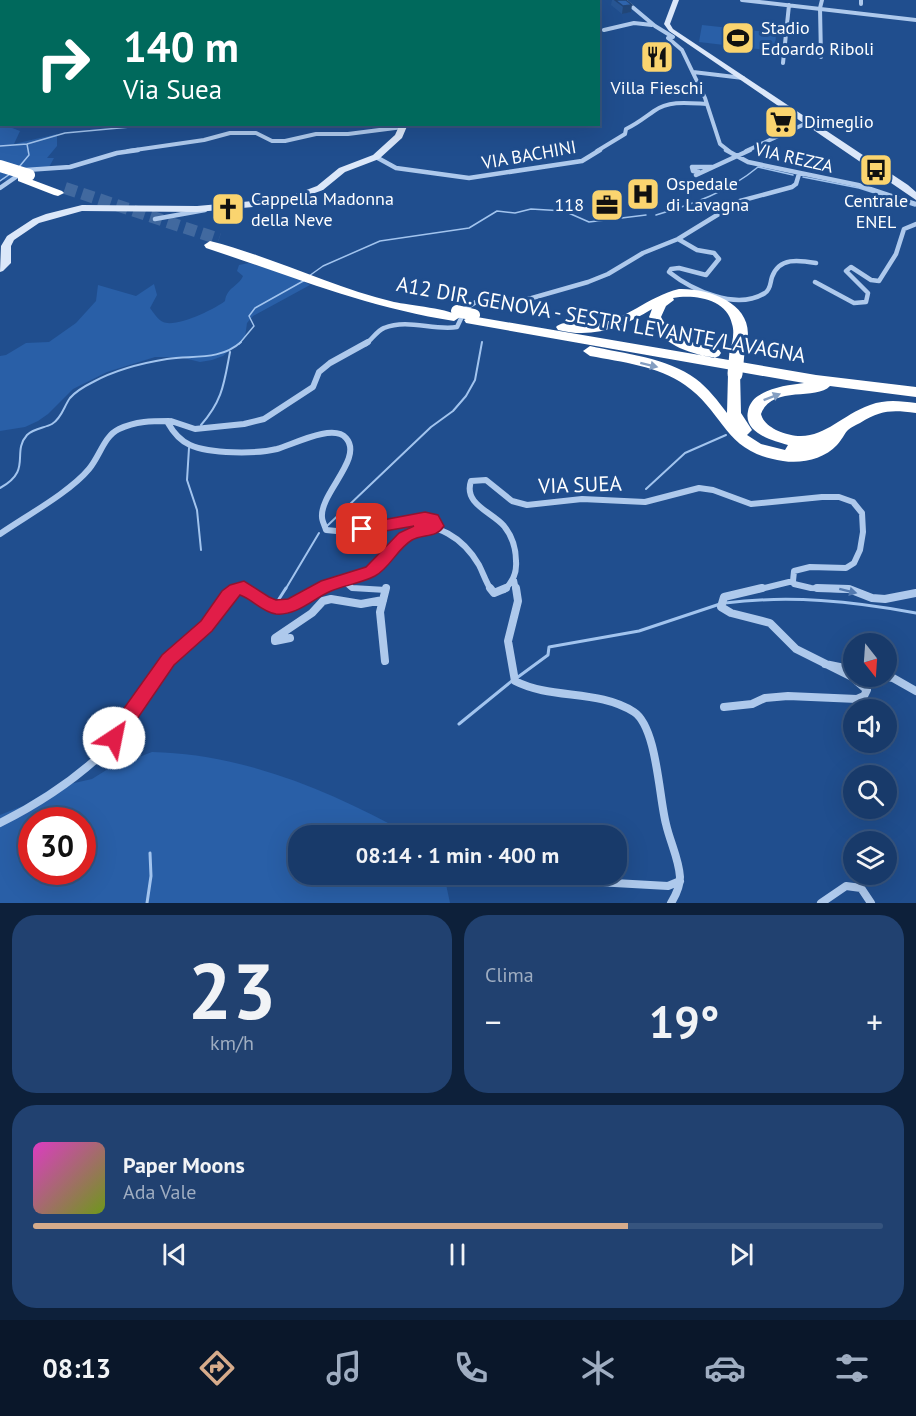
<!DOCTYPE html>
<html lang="it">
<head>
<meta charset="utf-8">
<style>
  :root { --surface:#183a6a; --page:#214170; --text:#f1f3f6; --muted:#9fadc1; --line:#36547e; --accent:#d6ab8b }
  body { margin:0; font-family:"PT Sans",sans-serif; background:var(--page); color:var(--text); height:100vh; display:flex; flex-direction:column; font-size:22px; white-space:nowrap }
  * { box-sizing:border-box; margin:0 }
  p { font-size:20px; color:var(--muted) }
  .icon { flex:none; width:33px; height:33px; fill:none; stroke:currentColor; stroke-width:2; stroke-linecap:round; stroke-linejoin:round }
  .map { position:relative; height:903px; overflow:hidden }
  .drawer { display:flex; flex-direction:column; gap:12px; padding:12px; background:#0d203a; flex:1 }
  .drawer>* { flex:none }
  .banner { position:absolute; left:0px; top:0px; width:600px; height:126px; box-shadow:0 6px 24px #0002,0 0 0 2px var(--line); background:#00695c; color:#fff; overflow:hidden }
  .needle { width:39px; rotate:163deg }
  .buttons { position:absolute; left:843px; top:633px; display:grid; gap:12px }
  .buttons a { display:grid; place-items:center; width:54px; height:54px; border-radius:50%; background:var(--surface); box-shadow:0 6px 24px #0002,0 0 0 2px var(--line); font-size:30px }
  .speed { position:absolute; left:18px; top:807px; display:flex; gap:12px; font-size:30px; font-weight:700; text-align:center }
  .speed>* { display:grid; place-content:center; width:78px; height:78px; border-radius:50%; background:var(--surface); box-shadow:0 6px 24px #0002,0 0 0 2px var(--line); line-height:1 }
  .speed .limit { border:9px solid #d22; background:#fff; color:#111 }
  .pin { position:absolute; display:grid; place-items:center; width:51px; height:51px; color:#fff; margin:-26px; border-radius:12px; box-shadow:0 3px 9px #0006 }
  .me { position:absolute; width:66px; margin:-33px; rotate:34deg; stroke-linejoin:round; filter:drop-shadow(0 0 4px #0008) }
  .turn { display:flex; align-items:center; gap:21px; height:126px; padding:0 24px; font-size:27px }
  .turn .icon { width:78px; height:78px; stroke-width:2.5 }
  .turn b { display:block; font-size:42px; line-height:51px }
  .big { font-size:45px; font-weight:800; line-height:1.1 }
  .drawer .card { flex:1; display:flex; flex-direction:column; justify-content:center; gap:9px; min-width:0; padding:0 21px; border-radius:24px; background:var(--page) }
  .drawer .dial { align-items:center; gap:0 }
  .dial b { font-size:78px; line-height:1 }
  .song { display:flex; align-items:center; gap:18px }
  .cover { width:72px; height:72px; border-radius:9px; background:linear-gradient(135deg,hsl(310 70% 55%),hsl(80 70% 35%)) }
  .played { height:6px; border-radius:3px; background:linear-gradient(90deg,var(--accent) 70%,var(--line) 70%) }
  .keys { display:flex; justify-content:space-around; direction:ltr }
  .heat { display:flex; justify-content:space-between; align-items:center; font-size:33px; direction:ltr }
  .drawer .tiles { flex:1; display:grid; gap:12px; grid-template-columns:1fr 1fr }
  .card:last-child { grid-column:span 2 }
  .trip { position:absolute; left:288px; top:825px; width:339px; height:60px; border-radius:24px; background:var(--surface); box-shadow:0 6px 24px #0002,0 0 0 2px var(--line); font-weight:800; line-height:60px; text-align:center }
  .menu { display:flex; height:96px; justify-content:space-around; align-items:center; background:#0a172a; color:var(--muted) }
  .menu .icon { width:42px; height:42px }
  .menu .current { color:var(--accent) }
  .menu b { font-size:27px; color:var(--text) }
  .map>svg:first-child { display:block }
  .green { fill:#295fa7; fill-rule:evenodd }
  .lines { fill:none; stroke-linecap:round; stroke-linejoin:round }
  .stream-far2 { stroke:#a2c4ee; stroke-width:1.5 }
  .stream-far1 { stroke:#a2c4ee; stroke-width:2 }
  .stream { stroke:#a2c4ee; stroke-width:3 }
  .highway-tunnel { stroke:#41699f; stroke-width:12; stroke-dasharray:12 6; stroke-linecap:butt }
  .street-far3 { stroke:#aec9ec; stroke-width:4 }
  .street-far2 { stroke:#aec9ec; stroke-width:4.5 }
  .street-far1 { stroke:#aec9ec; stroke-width:6 }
  .street { stroke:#aec9ec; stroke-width:8 }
  .secondary { fill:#dbe7f9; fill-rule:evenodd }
  .highway { fill:#fff; fill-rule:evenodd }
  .highway-bridge-far1 { stroke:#fff; stroke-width:12 }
  .highway-bridge { stroke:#fff; stroke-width:15 }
  .wall { fill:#285694 }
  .shaded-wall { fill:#214678 }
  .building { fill:#2f64ac; stroke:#214678; stroke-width:1.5 }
  .oneway { fill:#849ec1 }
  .oneway2 { fill:#5279af }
  .route { fill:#e11d48; stroke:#92132f; stroke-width:1.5 }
  .labels { text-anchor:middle; stroke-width:6; stroke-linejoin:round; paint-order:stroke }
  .far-poi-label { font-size:18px; fill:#fff; stroke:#204e8e; text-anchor:start }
  .far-street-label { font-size:18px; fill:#fff; stroke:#204e8e }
  .street-label { font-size:21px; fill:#fff; stroke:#204e8e }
</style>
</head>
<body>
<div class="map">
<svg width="916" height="903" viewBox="0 0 916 903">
  <rect width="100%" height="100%" fill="#204e8e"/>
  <!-- green -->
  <path class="green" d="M702,25L776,33L775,51L699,42Z
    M0,117L2,124L20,131L14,144L57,134V146L47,158H54L49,167L35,168L8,181L0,179Z
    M249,263L300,279L310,285L253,316L247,323L245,337L223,356L212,360L200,362L180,357H155L107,372L73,389L48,414L38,421L25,427L0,431V356L6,355L26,343L49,342L76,323L96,301L98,285L136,296L154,284L157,295L150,308C154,313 157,319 163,322C176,328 215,309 225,301C227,287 238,287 243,276L237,271L239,265Z
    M152,752C244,754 331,791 410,835L298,836V874L444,875L450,903H0V815L25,805L52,788L92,779L108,769ZM32,820H82V872H32Z"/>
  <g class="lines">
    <!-- stream-far2 -->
    <path class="stream-far2" d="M415,2L417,0
      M0,146L27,144L65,133L163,124
      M19,167L29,155L27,144
      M803,177L859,188L915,206
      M0,181L10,174
      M656,215C693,204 728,192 758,167L793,175
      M309,276L323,266L380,241L469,228L497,211L515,213L531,209L564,211L589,222L646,215
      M239,344L254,326L249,316L255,308L305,280"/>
    <!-- stream-far1 -->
    <path class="stream-far1" d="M201,425C223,400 224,383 230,352
      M189,448L187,480L197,510L201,550
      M0,488C33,470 11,453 27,435C34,428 45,428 52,424C62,418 64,406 70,398C76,391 85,386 93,382C115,370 142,363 167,359C192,355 220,361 241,342
      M646,489L685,453L726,435
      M327,526L431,427L453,411L466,396L475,380L482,342
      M285,590L319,533"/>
    <!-- stream -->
    <path class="stream" d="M279,599L286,588
      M725,603C790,595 852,601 916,613
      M518,677L548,655L549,647L639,631L720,604
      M459,724L513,680
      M147,903L151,876L150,853"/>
    <!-- highway-tunnel -->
    <path class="highway-tunnel" d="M65,188L219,239"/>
    <!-- street-far3 -->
    <path class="street-far3" d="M258,0L260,2
      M278,0H283
      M329,0L331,2
      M624,0L655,26L673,37
      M742,0L916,20
      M861,0V4
      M475,2L477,0
      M604,30L634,23L652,25
      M671,37L668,38L682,50L705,98L720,144L729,151
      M821,57L820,8L822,0
      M783,63L789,5
      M693,72L743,78
      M128,151L204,140L230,133H256L272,141H285L316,134H348L403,127
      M597,151L625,134L626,129C637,124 644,118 654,111C669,100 689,103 706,104
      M746,151L809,122"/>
    <!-- street-far2 -->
    <path class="street-far2" d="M726,150L748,162L858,185L916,204
      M376,157L396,168L469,178L582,161L600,150
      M699,172L693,171L692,167H712
      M696,175L750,150
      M0,188L26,170L70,167L117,153L138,150
      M155,219L205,210
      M678,239L697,250L714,253L719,259L706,275L679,268L671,269L669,272C692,290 736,311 765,293C771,289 770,283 772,277C779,257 799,260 816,263
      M815,282L854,303L866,302L868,293L846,271L851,267L871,280L879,281L896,254L904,229L916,224
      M366,344C372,339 378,330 384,328C408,318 433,331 457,327L466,308L481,299L525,300L588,282L608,274L643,253L678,239L740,201L792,187L796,184L799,174"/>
    <!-- street-far1 -->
    <path class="street-far1" d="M368,342L330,363L319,372L313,387L264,419L244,424L195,429L171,421L168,423C173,432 181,441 190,445C210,454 256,454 277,449C292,445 333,423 346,438C364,458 320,493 322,517C322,521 325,526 326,530L347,532L425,518L435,521L436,528
      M0,534C26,516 70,492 89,469C100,456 104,436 119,429C136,421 152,421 169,421
      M514,580L516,590
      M344,581L352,588L386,590
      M793,581L794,584L811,588L851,590
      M237,590H247
      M319,590C336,582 356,581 371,571C385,561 394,546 407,535C434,515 465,541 479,565C483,573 486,582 491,590
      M504,590C513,582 517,573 516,561C516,549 512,536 504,526C492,512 463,504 471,481L486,480L512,501L527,505L582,499L645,502L699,488L713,490L751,504L822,497H839L853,502L862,513L863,532L860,550L854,563L846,568L810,567L794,571L793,581
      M756,590L793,581"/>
    <!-- street -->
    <path class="street" d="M244,588C253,593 260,600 269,604C288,612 306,596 322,588
      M490,588L494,593L506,588
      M516,588L518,601L508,641L515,681C552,700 598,689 634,712C657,727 659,798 666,824C670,842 679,859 680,877C680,887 676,895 671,903
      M817,588L849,589L872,598L885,599L916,593
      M290,638L275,641V638L312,613L323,601L331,599L361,604L383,600
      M385,661L380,612L386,588
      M825,664L854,670
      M883,676L893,678L916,691
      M724,707L752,704L765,698L788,696L857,699L864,696L867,690L852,677L796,649L770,623L731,613L721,607L724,597L762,588
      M0,823C40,803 75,780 107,749L168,660L207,626L228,596L235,590L243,588
      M561,880L668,886L680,881
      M821,903L846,886L861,888L871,903"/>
    <!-- secondary -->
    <path class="secondary" d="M347,0H360L344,2Z
      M524,0H530L523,2Z
      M673,0H679L670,24L673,29L908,185L916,192V200L669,31L664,24Z
      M0,37H2V41H0Z
      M400,124H408L402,138L379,159L345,172L323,190L298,199L264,206L197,212L82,211L39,223L14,240L11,246V263L3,271L0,272L1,246L7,236L33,219L46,214L82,205L197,206L264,200L293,195L317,186L339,168L373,155L395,135Z"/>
    <!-- highway -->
    <path class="highway" d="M22,176L62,191L64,193L58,196L54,195L18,181V177Z
      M210,241C273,257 331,287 394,302C408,305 453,309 460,317L454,321C368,308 288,275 206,248L204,245Z
      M679,289C716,288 765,310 742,355L737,357L730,352C732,343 735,333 732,324C727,299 694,294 673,298L674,300L666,306L661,317C673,341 696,343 719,350L721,353L719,356L714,358C686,352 661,345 649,317L652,309C623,327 593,339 558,330L556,327C564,319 582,325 592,324C625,322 648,296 679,289Z
      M471,316L816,375L916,387V397L830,386C816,401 771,385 761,414C763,422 769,426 776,430C818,449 834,418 870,405C886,399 900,401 916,403V413C891,410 882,410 860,423C856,425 851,427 848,430C844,434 842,440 837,445C824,459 802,464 783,461C724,453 725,413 685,385C658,366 622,362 590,356L583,351L590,346C625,354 666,357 696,379C708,388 718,401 727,413L728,374L732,370L466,323L464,320ZM740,372L804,383C789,385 771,387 758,396C753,399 749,405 748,411C743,433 773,441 788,445L785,450L761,444L747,435L752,430L741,413Z"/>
    <!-- highway-bridge-far1 -->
    <path class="highway-bridge-far1" d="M0,166L29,175
      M457,311L474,315"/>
    <!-- highway-bridge -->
    <path class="highway-bridge" d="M735,374L737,352"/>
  </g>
  <!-- wall -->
  <path class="wall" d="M612,0H626L631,12L622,14L611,5Z"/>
  <!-- shaded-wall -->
  <path class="shaded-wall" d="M632,5L631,12L622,14L623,6Z"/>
  <!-- building -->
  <path class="building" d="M547,0H562L561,2H549L546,1Z
    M615,0H626L632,5L623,6Z"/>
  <!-- one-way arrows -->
  <defs><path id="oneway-solid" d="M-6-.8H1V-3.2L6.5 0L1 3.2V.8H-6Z" transform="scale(1.5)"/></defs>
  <g class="oneway">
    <use href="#oneway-solid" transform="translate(649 365) rotate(14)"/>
    <use href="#oneway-solid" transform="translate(772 397) rotate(-21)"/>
  </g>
  <use class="oneway2" href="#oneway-solid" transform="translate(848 591) rotate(14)"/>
  <!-- route -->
  <path class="route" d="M425,512L438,515L444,526C437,538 423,534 412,540C397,549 390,568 375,576C362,583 345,585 331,591C314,598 297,616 276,614C262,612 252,599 240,595L212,631L174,665L120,744L114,747L107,744L105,738L107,732L162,655L201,621L222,591L230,585L244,581L269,597L276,600L288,599L321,581L366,567L399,533L414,526L362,535L356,534L354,529L356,525Z"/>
  <!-- icons -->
  <defs>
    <symbol id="stadium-square" viewBox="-11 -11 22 22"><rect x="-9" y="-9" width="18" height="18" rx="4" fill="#fad46f" stroke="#204e8e"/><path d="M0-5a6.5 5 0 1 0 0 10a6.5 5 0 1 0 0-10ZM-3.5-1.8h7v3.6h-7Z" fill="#111"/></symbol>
    <symbol id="restaurant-square" viewBox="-11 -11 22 22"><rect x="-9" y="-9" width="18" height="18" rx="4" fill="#fad46f" stroke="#204e8e"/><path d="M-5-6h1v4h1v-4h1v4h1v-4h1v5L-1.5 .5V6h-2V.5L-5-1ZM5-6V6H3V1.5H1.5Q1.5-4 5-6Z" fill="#111"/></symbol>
    <symbol id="supermarket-square" viewBox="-11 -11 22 22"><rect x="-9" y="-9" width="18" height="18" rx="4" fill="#fad46f" stroke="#204e8e"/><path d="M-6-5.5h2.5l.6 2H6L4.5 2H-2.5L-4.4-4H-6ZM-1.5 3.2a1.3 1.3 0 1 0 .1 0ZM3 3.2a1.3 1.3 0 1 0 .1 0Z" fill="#111"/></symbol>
    <symbol id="bus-square" viewBox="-11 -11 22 22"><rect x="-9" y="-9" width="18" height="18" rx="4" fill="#fad46f" stroke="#204e8e"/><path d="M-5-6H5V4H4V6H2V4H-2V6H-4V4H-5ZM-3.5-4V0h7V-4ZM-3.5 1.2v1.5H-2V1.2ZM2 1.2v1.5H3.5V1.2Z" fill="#111"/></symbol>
    <symbol id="hospital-square" viewBox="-11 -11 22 22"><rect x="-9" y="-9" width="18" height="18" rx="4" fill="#fad46f" stroke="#204e8e"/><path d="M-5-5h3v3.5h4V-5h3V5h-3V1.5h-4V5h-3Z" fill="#111"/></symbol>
    <symbol id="office-square" viewBox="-11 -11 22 22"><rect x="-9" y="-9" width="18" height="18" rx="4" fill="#fad46f" stroke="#204e8e"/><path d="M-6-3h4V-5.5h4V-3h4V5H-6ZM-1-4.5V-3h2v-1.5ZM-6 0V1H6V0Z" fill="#111"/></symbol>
    <symbol id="church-square" viewBox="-11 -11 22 22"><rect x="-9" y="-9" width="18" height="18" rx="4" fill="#fad46f" stroke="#204e8e"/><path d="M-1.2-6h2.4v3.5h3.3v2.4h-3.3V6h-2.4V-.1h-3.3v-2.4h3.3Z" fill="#111"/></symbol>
  </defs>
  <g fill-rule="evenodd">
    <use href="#stadium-square" x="719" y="19" width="38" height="38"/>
    <use href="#restaurant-square" x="638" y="38" width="38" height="38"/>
    <use href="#supermarket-square" x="762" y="103" width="38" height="38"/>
    <use href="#bus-square" x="857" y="151" width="38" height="38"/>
    <use href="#hospital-square" x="624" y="175" width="38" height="38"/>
    <use href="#office-square" x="588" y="186" width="38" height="38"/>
    <use href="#church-square" x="209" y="190" width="38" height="38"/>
  </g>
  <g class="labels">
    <!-- far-poi labels -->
    <g class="far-poi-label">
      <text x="761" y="34">Stadio<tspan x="761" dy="21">Edoardo Riboli</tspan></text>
      <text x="657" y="94" text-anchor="middle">Villa Fieschi</text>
      <text x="804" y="128">Dimeglio</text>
      <text x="666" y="190">Ospedale<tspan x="666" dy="21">di Lavagna</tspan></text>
      <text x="251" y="205">Cappella Madonna<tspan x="251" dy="21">della Neve</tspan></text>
      <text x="876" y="207" text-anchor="middle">Centrale<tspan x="876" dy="21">ENEL</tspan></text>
      <text x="584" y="211" text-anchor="end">118</text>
    </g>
    <!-- far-street labels -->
    <g class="far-street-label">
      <text transform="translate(529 155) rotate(-10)" y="6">VIA BACHINI</text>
      <text transform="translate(794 158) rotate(13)" y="6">VIA REZZA</text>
    </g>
    <!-- street labels -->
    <g class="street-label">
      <text transform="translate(601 320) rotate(10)" y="7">A12 DIR. GENOVA - SESTRI LEVANTE/LAVAGNA</text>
      <text transform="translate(580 485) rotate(-2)" y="7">VIA SUEA</text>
    </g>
  </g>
</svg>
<div class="buttons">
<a><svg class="needle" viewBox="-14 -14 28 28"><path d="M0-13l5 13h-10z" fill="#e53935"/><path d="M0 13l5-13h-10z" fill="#9fadc1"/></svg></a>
<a><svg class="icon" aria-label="sound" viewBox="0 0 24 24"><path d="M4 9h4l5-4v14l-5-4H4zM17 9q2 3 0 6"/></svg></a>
<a><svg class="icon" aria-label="search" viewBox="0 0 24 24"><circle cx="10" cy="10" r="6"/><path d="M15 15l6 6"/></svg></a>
<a><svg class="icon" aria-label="layers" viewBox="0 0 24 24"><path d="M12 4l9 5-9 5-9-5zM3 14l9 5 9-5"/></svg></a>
</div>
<div class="speed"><div class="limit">30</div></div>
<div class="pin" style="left:362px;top:529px;background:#d93025"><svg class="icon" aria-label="arrive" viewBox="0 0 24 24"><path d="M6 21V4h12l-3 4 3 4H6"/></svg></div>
<svg class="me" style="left:114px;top:738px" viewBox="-20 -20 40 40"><circle r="19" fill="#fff"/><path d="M0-13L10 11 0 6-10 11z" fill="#e11d48"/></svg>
<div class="trip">08:14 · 1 min · 400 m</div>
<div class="banner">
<div class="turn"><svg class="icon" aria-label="right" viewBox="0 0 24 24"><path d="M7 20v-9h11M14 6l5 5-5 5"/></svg><div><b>140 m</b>Via Suea</div></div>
</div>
</div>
<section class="drawer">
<div class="tiles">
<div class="card dial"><b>23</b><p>km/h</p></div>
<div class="card"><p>Clima</p>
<div class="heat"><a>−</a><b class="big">19°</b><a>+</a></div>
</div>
<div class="card">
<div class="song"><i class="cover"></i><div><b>Paper Moons</b><p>Ada Vale</p></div></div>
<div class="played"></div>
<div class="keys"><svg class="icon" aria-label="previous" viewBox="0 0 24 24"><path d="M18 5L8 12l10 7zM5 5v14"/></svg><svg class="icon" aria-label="pause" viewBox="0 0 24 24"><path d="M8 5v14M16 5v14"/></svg><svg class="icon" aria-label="next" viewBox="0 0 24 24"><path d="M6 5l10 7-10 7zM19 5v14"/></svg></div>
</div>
</div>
</section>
<nav class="menu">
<b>08:13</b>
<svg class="icon current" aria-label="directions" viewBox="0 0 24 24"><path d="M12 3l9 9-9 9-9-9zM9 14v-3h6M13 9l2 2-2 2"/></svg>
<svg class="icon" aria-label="music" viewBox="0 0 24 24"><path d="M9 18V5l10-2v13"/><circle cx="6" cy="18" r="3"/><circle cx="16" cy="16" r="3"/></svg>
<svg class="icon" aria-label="phone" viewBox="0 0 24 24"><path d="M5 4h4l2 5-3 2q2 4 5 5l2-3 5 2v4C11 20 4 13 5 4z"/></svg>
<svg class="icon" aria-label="climate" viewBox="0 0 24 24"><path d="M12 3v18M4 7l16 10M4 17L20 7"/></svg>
<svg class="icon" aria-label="car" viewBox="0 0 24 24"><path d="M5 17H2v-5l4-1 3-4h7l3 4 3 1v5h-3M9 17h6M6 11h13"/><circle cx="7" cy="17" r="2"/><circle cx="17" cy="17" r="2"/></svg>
<svg class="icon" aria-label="filters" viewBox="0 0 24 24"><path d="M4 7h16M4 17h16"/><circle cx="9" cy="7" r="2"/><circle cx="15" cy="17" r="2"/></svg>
</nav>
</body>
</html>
